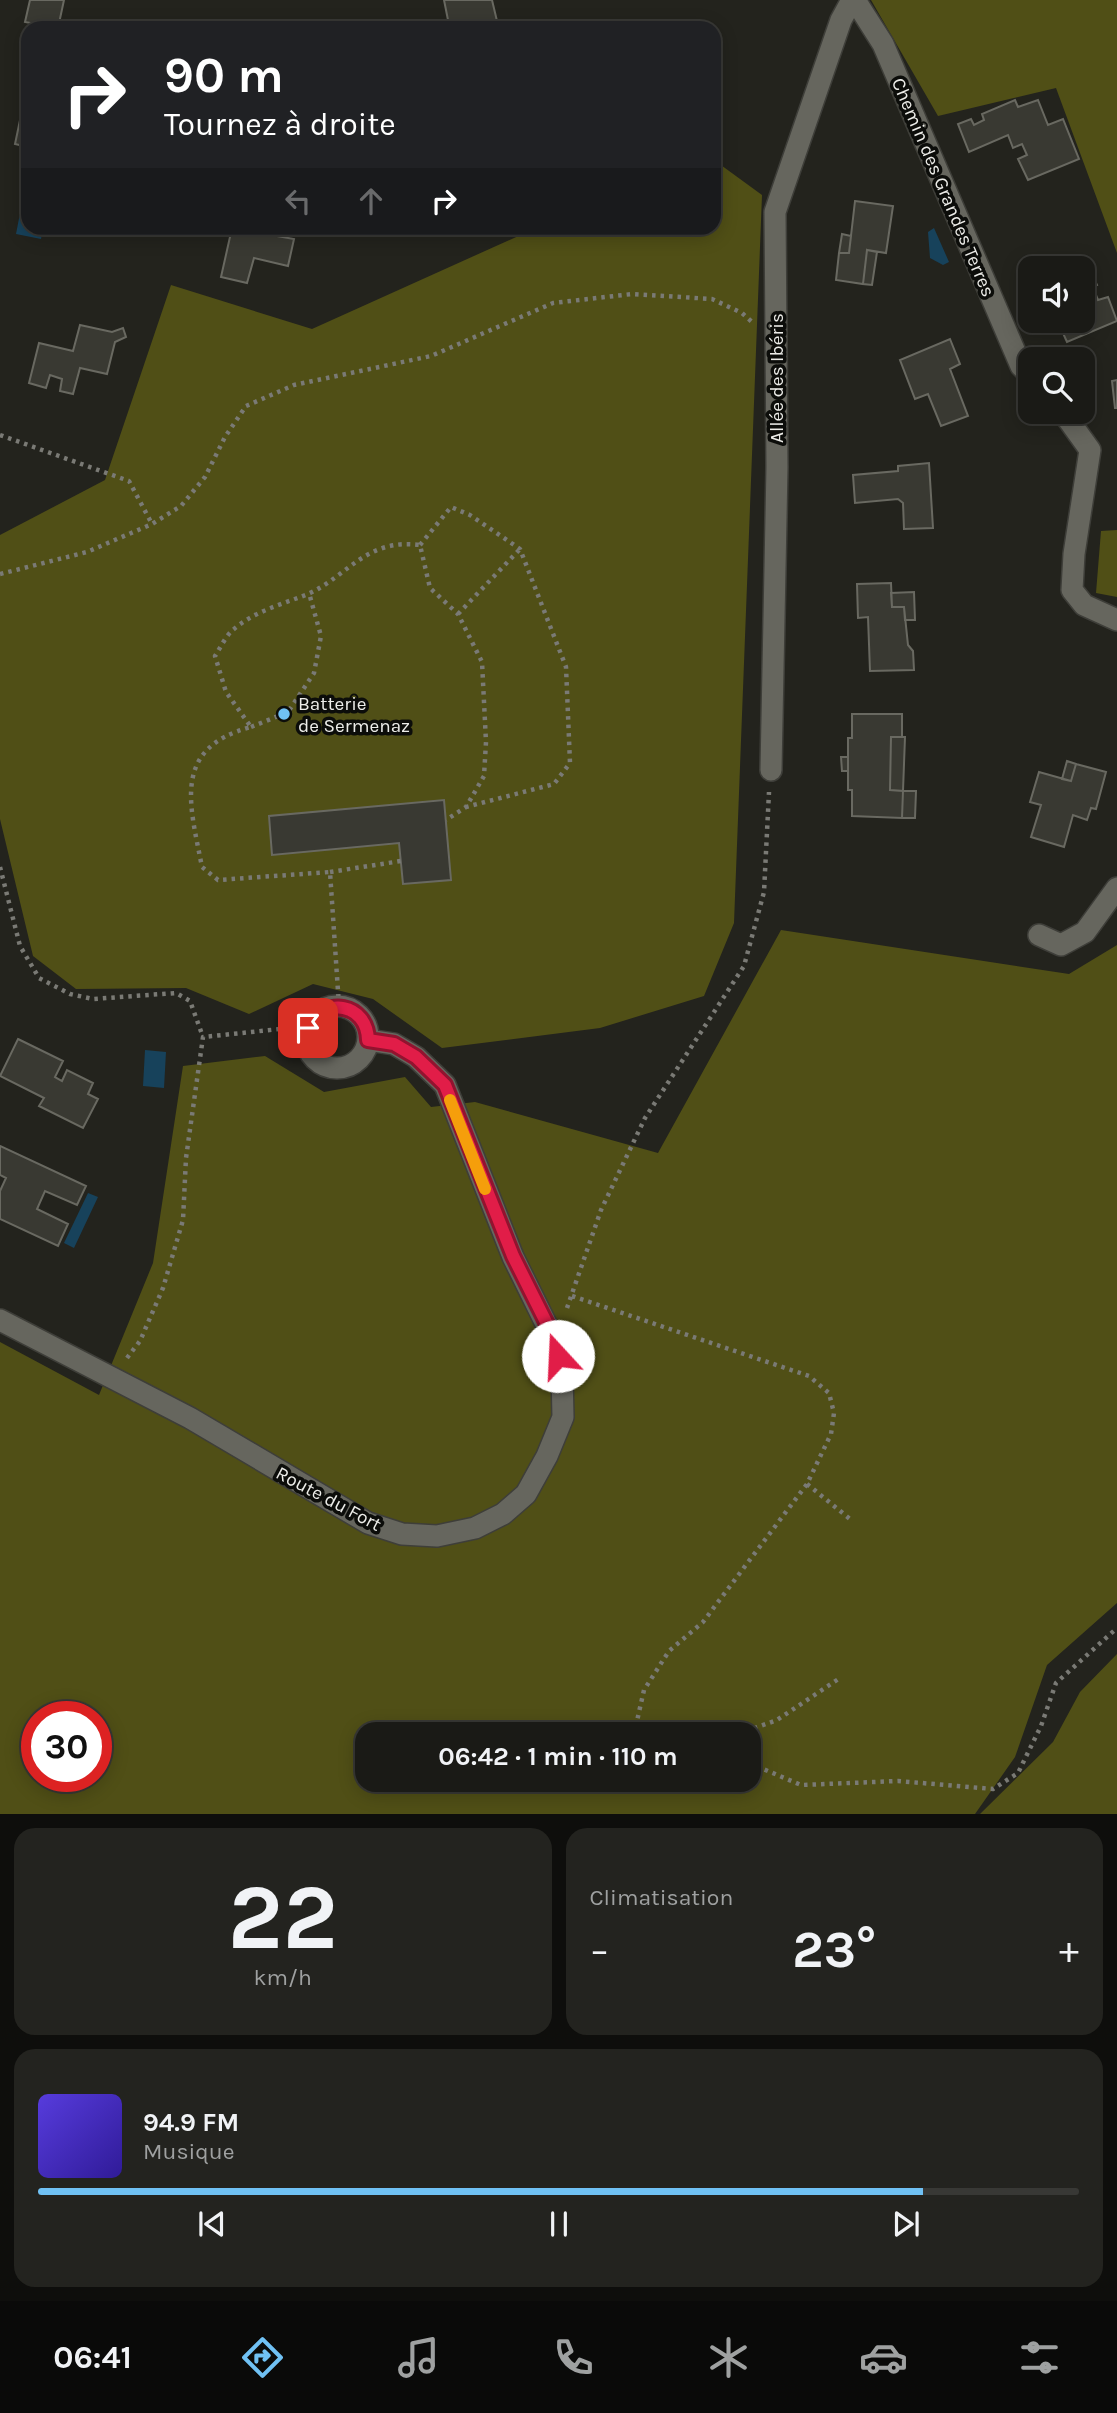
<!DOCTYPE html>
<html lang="fr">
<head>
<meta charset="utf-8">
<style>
  :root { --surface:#1a1a16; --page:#23231f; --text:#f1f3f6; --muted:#9fa1a1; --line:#383835; --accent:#70c1f4 }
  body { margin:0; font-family:Karla,sans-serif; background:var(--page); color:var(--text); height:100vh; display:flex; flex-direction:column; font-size:26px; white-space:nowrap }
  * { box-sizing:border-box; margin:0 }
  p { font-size:23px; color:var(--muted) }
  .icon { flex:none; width:38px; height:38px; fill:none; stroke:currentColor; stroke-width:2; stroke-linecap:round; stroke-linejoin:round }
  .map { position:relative; height:1814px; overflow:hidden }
  .drawer { display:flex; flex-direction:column; gap:14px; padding:14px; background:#0e0e0c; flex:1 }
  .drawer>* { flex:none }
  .hud { position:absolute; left:21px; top:21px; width:700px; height:214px; border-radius:21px; box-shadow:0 4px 18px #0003,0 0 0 2px var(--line); background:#202124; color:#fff; overflow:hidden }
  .fabs { position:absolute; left:1018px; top:256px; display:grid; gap:14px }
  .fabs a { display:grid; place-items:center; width:77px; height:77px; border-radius:14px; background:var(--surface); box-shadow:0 4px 18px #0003,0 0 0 2px var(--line); font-size:35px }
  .speed { position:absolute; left:21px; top:1701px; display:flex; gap:14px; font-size:35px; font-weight:700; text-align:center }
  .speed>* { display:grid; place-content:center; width:91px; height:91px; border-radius:50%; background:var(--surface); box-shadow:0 4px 18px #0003,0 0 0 2px var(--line); line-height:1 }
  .speed .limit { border:10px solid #d22; background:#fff; color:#111 }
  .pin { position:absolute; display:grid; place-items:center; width:60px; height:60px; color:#fff; margin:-30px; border-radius:14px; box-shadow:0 4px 10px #0006 }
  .me { position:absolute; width:77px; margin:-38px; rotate:340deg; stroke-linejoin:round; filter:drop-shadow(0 0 5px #0008) }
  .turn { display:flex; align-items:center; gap:24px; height:147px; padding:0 28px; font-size:32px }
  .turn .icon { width:91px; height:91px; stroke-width:2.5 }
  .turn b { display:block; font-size:49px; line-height:60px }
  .lanes { display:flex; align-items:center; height:66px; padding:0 28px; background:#0003; justify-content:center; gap:35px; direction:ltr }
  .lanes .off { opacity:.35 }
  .big { font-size:52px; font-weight:700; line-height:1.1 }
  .drawer .tile { flex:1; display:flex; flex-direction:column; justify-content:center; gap:10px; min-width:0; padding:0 24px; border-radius:21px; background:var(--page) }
  .drawer .dial { align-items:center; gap:0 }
  .dial b { font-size:91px; line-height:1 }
  .song { display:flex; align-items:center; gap:21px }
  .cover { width:84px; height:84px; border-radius:10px; background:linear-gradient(135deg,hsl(250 70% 55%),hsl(250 70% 35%)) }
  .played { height:7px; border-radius:4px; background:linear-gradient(90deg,var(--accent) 85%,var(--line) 85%) }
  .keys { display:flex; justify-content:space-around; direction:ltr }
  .heat { display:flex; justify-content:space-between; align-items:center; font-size:38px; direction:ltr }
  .drawer .tiles { flex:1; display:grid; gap:14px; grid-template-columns:1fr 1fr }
  .tile:last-child { grid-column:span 2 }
  .trip { position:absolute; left:355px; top:1722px; width:406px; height:70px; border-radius:21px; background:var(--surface); box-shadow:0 4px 18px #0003,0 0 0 2px var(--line); font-weight:700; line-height:70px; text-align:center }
  .tab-bar { display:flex; height:112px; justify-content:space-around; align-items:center; background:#0a0a09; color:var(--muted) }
  .tab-bar .icon { width:49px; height:49px }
  .tab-bar .on { color:var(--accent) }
  .tab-bar b { font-size:32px; color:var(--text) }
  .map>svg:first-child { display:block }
  .green { fill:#504f16; fill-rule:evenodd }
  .water { fill:#17425b }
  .building { fill:#393932; stroke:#696961; stroke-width:2 }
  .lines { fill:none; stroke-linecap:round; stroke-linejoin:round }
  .minor-casing { stroke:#3e3e39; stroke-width:24 }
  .path { stroke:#7a7a75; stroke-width:4.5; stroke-dasharray:3.5 5; stroke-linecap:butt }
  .minor { stroke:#66665e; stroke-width:21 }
  .route-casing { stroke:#92132f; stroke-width:18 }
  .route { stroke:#e11d48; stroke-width:12 }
  .slow { stroke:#f59e0b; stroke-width:12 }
  .poi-dot { fill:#70c1f4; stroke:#0c0d0a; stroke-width:2.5 }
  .labels { text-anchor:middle; stroke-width:7; stroke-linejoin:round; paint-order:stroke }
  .street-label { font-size:19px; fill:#edede9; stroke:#0c0d0a }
  .poi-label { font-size:19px; fill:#edede9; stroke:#0c0d0a; text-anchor:start }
</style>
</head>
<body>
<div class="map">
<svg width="1117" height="1815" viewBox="0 0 1117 1815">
  <rect width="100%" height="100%" fill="#23231d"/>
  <!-- green -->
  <path class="green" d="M871,0H1117V253L1056,88L938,116Z
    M714,160L762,195L734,923L704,996L600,1028L442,1048L373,999L313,984L249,1014L186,988L76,989L33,956L0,819V535L105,480L171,285L312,329L536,228H714Z
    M1117,530V597L1096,593L1101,531Z
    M781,930L1069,974L1117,945V1603L1047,1665L1015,1757L975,1814H0V1342L99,1395L153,1263L183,1066L265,1056L324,1092L405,1077L431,1107L475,1102L658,1153ZM37,1717H96V1776H37ZM368,1734H749V1780H368Z
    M1117,1654V1814H980L1053,1742L1080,1692Z"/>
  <!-- water -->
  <path class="water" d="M26,182L28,228H43L41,239L16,234Z
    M934,228L949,262L943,265L930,258L928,232Z
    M145,1050L166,1052L164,1088L143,1086Z
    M88,1193L98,1197L74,1248L64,1243Z"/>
  <!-- building -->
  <path class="building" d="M30,0H64L58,28L25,22Z
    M444,0H492L497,21L479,25L480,28H433L449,25Z
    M1015,100L1018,107L1038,100L1048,125L1063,119L1079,159L1028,180L1018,159L1027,155L1022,144L1013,148L1008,135L969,152L958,124L971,119L974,125L984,120L982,114Z
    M23,106L28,107V147L15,144Z
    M855,201L893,206L886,253L867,250L863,284L836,280L839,253H849Z
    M232,228L294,239L288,266L254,258L247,283L221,277Z
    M842,234L851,236L849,253H839Z
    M867,250L877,252L872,285L863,284Z
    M1085,259L1097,285L1093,287L1098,300L1108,297L1117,321L1067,342L1057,320H1083V268L1068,267Z
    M80,325L112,332L123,328L126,337L115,342L107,374L80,368L73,394L60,391L62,379L50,375L46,388L29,383L39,343L73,351Z
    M950,339L960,364L950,369L968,416L941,426L928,394L915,399L900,360Z
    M1117,380V408H1115L1112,381Z
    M929,463L933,528L904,529L903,503L898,499L855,503L853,475L898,471V466Z
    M891,583L892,607H904L908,645L913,651L914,670L870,671L868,617L858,618L857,584Z
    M914,592L915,620H905L904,607H892L891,593Z
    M852,714H902V737H891L890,790L903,791L902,818L852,816V790H848V738H852Z
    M891,737H905L903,791L890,790Z
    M841,757H848V771H842Z
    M1067,761L1076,764L1071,781L1062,779Z
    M1076,764L1106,772L1096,809L1091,808L1087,820L1073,815L1064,847L1031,837L1041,805L1030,802L1039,772L1071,781Z
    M903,791H916L915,818H902Z
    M444,800L451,880L403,884L399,843L272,855L269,816Z
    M18,1039L63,1061L55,1077L62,1081L67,1070L93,1083L88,1094L98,1099L83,1128L39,1106L44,1098L0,1076Z
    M0,1146L86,1186L77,1205L45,1191L37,1209L68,1224L58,1246L0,1219V1191L6,1178L0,1175Z"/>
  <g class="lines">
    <defs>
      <path id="minor" d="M855,0L883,44L1021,366L1031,376
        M1062,411L1090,450L1074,554L1072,590L1084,605L1117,620
        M771,770L777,467L775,212L841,20L852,0
        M1039,935L1061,945L1085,932L1117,888
        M306 1037a31 31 0 1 1 62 0a31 31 0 1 1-62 0Z
        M0,1320L190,1418L368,1523L402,1534L437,1536L475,1528L503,1514L526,1494L547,1456L563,1417L562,1373L553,1338L513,1257L445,1085L416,1057L394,1044L368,1040"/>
    </defs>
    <!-- minor casing -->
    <use href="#minor" class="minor-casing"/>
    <!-- path -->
    <path class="path" d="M0,435L129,481L152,524
      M420,545L451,507L470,515L520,549L566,667L570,763L554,784L466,807
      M0,574L87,552L152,524L181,506L205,477L225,437L246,406L294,385L431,356L553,303L632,294L712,299L742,313L752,322
      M458,614L520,549
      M251,727L288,712L314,673L321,636L309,593
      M0,867L20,946L39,978L70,994L93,999L176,993L190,1001L203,1037
      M330,872L401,861
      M339,1006L330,872L218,880L202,867C190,805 171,748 251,727L226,692L215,656C221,647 226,635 234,629C255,611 283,604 308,594C348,576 366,538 420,545L430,588L458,614L482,662L486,742L484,776L466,807L446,820
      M572,1296L809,1376L829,1393L834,1413L831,1434L807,1484L703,1622L669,1651L644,1690L637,1721L645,1734
      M567,1308L601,1210L645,1118L744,966L764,892L769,792
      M127,1358L140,1341L163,1288L183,1220L186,1158L203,1037L299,1027L307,1038
      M807,1484L850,1519
      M738,1734L777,1720L840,1678
      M749,1763L801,1785L898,1781L993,1789L1018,1773L1041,1726L1056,1683L1117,1628"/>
    <!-- minor -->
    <use href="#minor" class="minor"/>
  </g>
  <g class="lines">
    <defs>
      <path id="route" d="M308,1028C324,996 367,1003 368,1040L394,1044L416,1057L445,1085L513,1256L554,1338L558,1356"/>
    </defs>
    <!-- route casing -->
    <use href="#route" class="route-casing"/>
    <!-- route -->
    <use href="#route" class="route"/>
    <!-- slow -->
    <path class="slow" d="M450,1100L485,1189"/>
  </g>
  <!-- markers -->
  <circle class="poi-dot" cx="284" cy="714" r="7"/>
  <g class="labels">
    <!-- street labels -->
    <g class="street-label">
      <text transform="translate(944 187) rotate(67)" y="7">Chemin des Grandes Terres</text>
      <text transform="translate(776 378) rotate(-90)" y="7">Allée des Ibéris</text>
      <text transform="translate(329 1498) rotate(28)" y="7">Route du Fort</text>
    </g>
    <!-- poi labels -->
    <g class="poi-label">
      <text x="298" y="710">Batterie<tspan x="298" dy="22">de Sermenaz</tspan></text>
    </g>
  </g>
</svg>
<div class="fabs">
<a><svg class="icon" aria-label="sound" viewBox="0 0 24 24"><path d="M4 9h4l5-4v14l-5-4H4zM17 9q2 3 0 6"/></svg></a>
<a><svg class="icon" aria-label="search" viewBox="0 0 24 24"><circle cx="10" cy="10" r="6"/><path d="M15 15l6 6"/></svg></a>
</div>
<div class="speed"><div class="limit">30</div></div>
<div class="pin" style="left:308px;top:1028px;background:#d93025"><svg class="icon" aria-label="arrive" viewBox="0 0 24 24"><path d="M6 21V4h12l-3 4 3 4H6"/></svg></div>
<svg class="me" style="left:558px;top:1356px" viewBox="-20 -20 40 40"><circle r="19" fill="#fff"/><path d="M0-13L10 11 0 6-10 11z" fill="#e11d48"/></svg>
<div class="trip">06:42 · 1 min · 110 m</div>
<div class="hud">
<div class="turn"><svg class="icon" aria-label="right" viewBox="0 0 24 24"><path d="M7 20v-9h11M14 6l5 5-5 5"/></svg><div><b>90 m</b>Tournez à droite</div></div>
<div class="lanes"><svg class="icon off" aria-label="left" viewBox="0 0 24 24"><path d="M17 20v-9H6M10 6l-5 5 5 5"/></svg><svg class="icon off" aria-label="ahead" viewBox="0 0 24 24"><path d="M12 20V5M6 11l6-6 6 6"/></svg><svg class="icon" aria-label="right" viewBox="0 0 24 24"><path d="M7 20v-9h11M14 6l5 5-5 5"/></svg></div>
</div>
</div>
<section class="drawer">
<div class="tiles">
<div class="tile dial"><b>22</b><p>km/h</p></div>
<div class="tile"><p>Climatisation</p>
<div class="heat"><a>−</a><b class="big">23°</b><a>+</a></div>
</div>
<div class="tile">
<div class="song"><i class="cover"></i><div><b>94.9 FM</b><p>Musique</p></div></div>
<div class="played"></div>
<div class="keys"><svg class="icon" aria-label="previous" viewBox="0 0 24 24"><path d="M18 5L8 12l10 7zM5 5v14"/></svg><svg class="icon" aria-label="pause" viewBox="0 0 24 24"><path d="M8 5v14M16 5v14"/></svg><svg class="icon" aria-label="next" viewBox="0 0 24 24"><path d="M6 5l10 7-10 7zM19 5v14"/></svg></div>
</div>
</div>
</section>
<nav class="tab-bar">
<b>06:41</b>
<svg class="icon on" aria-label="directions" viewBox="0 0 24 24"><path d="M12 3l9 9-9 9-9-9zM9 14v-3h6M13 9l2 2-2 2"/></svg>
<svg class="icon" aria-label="music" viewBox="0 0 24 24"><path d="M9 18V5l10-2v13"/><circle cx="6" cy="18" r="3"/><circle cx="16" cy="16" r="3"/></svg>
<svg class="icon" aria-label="phone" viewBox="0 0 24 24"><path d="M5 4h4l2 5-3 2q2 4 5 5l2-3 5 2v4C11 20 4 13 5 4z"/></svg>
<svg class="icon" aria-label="climate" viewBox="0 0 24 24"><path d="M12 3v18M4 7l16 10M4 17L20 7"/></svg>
<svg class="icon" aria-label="car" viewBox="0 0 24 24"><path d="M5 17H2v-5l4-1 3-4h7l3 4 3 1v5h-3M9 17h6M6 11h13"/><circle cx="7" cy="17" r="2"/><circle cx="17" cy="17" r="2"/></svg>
<svg class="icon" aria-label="filters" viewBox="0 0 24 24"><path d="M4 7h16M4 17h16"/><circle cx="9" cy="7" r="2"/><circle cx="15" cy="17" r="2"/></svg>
</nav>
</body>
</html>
